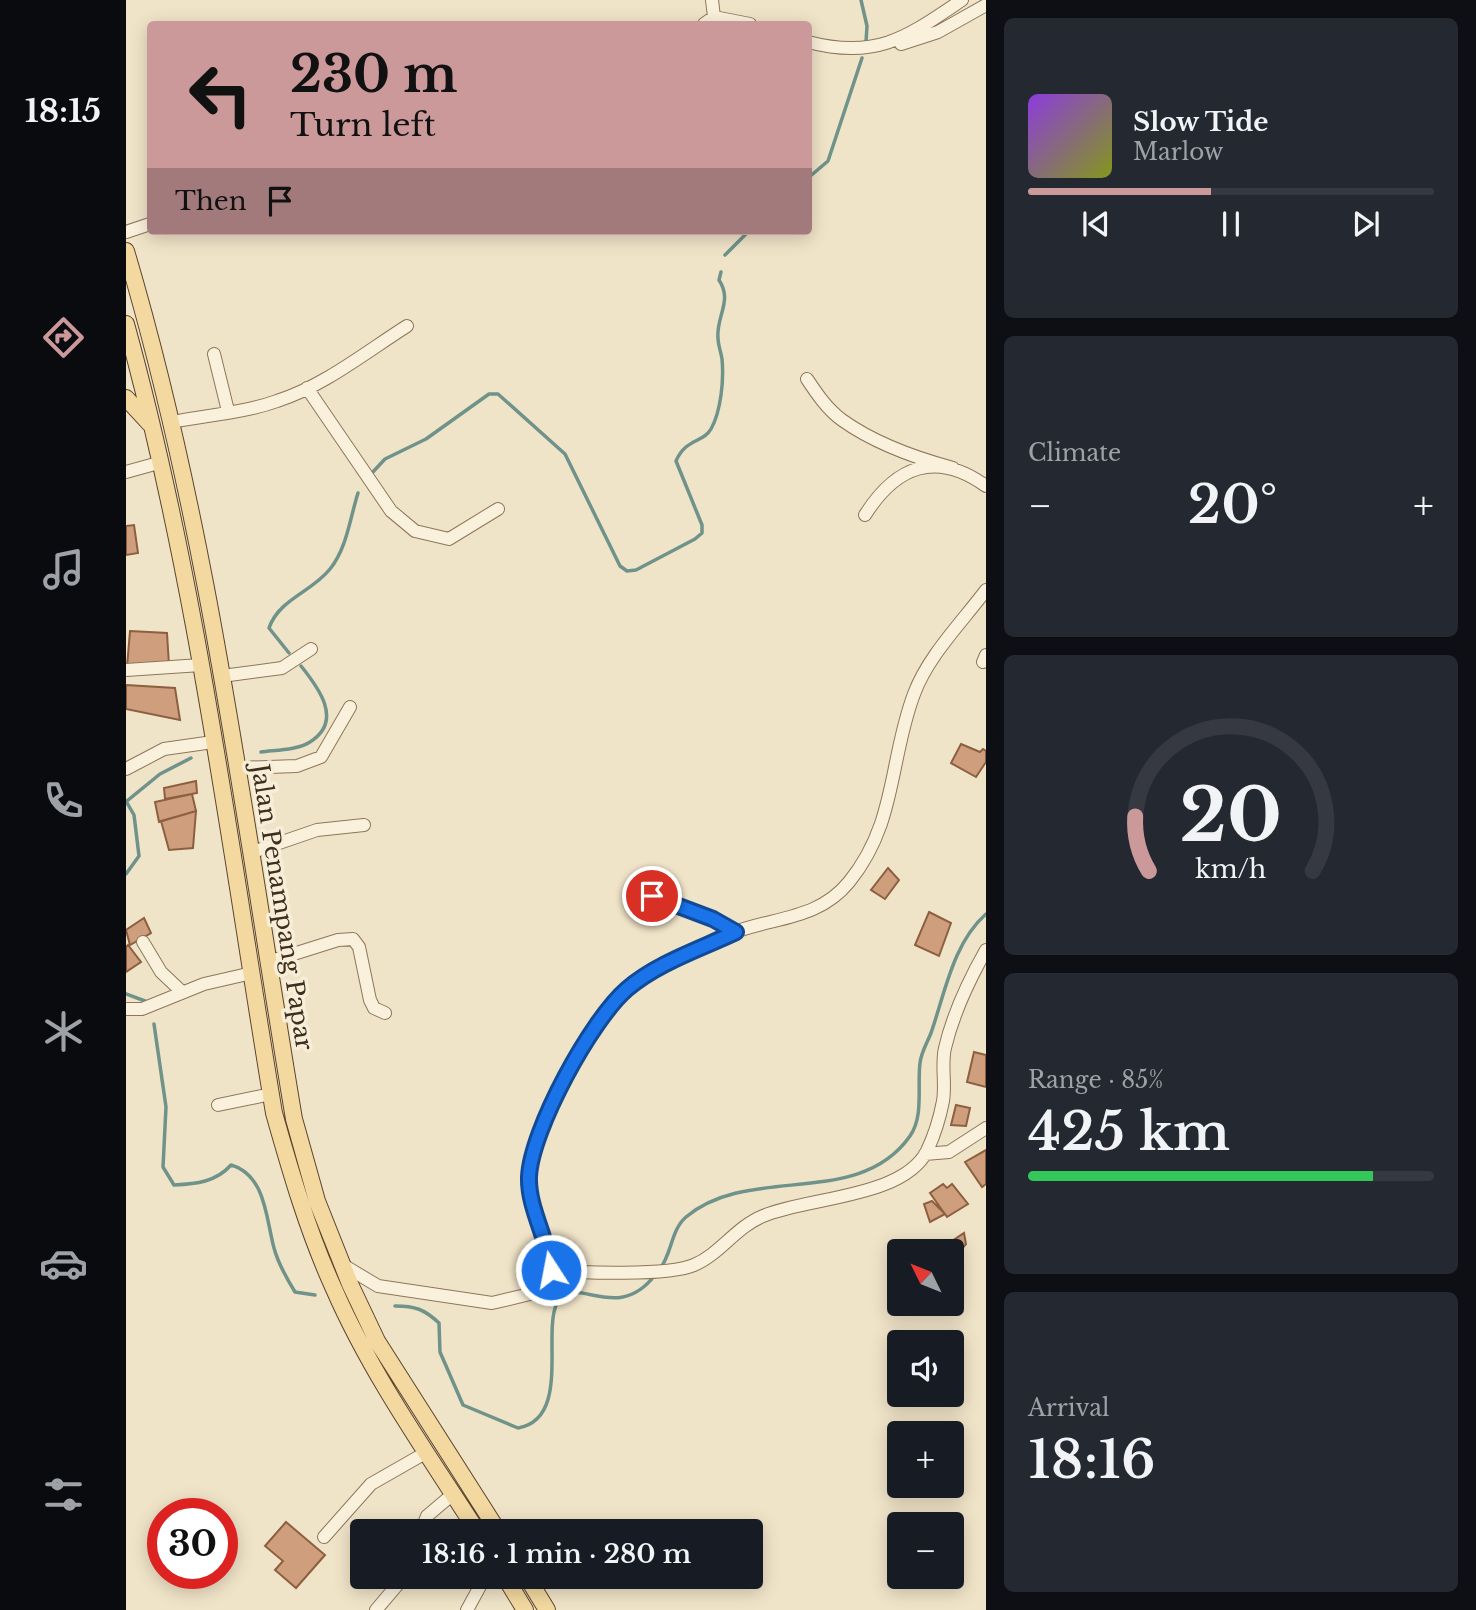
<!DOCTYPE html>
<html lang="en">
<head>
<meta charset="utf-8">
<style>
  :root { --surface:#171b24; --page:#242831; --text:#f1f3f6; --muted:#9ea1a6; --line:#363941; --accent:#cc999b }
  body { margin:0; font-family:"Libre Baskerville",serif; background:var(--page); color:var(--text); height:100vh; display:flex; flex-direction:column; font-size:26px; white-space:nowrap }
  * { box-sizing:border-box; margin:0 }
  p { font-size:23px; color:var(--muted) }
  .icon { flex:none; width:38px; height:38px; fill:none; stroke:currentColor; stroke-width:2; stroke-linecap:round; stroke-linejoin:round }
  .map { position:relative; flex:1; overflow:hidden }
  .side { display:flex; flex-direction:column; gap:18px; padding:18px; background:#0d0f14; width:490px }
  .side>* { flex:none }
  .hud { position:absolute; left:21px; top:21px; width:665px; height:214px; border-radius:7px; box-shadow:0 4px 18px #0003; background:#cc999b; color:#111; overflow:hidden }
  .needle { width:46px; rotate:313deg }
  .buttons { position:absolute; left:761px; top:1239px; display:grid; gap:14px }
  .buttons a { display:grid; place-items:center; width:77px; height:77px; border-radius:7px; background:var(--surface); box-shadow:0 4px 18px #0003; font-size:35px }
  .speed { position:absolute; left:21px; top:1498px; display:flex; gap:14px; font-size:35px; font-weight:700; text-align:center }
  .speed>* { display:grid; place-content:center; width:91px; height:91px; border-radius:50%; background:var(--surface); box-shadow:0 4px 18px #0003; line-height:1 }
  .speed .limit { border:10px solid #d22; background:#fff; color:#111 }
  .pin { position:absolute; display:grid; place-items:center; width:60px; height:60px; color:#fff; margin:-30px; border:4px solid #fff; border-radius:50%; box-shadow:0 2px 7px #0007 }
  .me { position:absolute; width:77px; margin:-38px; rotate:349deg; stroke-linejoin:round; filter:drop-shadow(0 0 5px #0008) }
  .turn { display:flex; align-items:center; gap:24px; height:147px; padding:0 28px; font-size:32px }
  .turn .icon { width:91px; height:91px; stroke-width:2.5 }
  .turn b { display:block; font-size:49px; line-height:60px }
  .then { display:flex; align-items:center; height:66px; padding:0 28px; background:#0003; gap:14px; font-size:26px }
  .big { font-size:52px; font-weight:600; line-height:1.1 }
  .side .widget { flex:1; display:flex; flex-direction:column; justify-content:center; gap:10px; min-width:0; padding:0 24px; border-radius:10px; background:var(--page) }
  .side .dial { align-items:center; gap:0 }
  .dial svg { height:182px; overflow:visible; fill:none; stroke:var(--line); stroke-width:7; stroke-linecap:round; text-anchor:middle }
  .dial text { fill:var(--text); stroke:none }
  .song { display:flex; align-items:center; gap:21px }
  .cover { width:84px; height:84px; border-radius:10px; background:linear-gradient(135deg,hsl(270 70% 55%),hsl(70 70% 35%)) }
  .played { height:7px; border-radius:4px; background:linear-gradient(90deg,var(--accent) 45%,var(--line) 45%) }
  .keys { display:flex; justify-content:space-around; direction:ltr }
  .heat { display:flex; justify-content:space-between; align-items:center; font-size:38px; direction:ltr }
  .charge { height:10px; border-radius:5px; background:linear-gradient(90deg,#34c759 85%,var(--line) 0) }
  .trip { position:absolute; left:224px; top:1519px; width:413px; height:70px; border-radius:7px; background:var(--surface); box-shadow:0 4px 18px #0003; font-weight:600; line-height:70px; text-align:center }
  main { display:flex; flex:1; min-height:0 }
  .tab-bar { display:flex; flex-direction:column; width:126px; justify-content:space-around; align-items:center; background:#090b0e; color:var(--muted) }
  .tab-bar .icon { width:49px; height:49px }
  .tab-bar .active { color:var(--accent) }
  .tab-bar b { font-size:32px; color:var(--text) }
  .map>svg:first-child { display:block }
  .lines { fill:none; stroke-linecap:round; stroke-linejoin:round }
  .stream { stroke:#6f938a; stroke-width:3.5 }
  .building { fill:#cf9f7d; stroke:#8d5f41; stroke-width:2 }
  .minor-casing { stroke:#8d765c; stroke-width:14 }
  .major-casing { stroke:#5b4430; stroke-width:18 }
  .minor { stroke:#faf1dc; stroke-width:12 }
  .major { stroke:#f3d9a0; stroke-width:16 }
  .route-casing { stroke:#114b97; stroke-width:18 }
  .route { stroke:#1a73e8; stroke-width:12 }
  .labels { text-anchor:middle; stroke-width:7; stroke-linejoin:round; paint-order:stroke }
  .street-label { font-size:24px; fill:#3d2e20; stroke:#f7eed8 }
</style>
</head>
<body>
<main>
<nav class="tab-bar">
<b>18:15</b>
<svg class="icon active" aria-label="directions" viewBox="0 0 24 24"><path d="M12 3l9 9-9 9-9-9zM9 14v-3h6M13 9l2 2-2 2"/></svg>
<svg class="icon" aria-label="music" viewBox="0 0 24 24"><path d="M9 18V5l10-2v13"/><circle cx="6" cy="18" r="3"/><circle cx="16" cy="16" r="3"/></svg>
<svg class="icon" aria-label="phone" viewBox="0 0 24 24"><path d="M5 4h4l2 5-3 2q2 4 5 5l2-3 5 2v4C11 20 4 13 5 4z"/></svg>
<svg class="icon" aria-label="climate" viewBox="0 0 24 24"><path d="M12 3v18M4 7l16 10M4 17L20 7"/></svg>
<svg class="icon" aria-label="car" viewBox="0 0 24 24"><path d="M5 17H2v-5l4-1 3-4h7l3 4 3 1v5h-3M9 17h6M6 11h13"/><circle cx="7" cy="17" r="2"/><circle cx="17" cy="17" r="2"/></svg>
<svg class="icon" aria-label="filters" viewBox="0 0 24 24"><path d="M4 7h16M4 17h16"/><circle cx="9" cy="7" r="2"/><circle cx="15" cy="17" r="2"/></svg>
</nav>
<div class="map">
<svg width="860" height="1610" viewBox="0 0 860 1610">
  <rect width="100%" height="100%" fill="#f0e4c8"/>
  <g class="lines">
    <!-- stream -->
    <path class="stream" d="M735,0L741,26L740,42
      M682,178L702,161L736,58
      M599,255L623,231
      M245,474L259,459L300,439L363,394H372L439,454L494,566L501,571L510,570L569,539L576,533V525L550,461C560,438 577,443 585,429C595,411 598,380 596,359C595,352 592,345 592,338C590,316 607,301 593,280L595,272
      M163,653L143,628C153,599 186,592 204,569C221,548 224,518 232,493
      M135,752C149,750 172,750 184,742C218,721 192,687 175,666
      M0,801L8,815L13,856L0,874
      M1,801L34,774L65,758
      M0,994L19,1001
      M28,1024L40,1107L37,1167L48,1185C70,1184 90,1182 105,1165C140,1175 140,1219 148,1248C152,1263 161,1279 169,1292L189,1295
      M534,1269C546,1253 545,1230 560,1217C624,1163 732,1210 784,1136C798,1116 791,1087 794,1063C795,1053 801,1043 805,1033C819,993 827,943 860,914
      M269,1306C289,1306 298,1309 313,1323L314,1352L337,1405L392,1428C445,1419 416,1333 431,1303C447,1271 490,1326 529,1275"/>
  </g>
  <!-- building -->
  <path class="building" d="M8,525L12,553L0,555V526Z
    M4,631L41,633L43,665L1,667Z
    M0,685L49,688L54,720L0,709Z
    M835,744L854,752L857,749L860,751V762L850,777L825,763Z
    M70,781L71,793L39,799L38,788Z
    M66,794L70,811L33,822L29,802Z
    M70,811L67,848L43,850L35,821Z
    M762,868L773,880L759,899L745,890Z
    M803,912L825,923L813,956L789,945Z
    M18,918L25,933L4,945L0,930Z
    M2,945L15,962L0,972V947Z
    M848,1052L860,1055V1087L841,1082Z
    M830,1105L844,1108L840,1126L825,1125Z
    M860,1150V1184L856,1187L839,1162Z
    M817,1184L821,1188L826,1184L842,1204L821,1217L804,1193Z
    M806,1201L819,1214L804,1222L798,1204Z
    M838,1233L840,1244L831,1255L823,1243Z
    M160,1522L199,1555L170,1588L149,1570L157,1561L139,1546Z"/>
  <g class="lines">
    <defs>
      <path id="minor" d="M586,0L588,17
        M578,24L588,17L624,24
        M682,42C751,60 781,37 836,0
        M775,44L812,32L860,5
        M0,232L24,224
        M88,354L102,411
        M681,379C691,394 701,409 716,420C748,443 790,458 827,468
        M181,388L265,511L289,531L323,539L372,509
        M46,422C81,415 118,413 151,401C198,386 240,352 281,326
        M0,472L36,462
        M739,515C770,466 810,450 860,486
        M857,662L860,655
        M0,670L75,665
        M96,676L156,668L185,649
        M110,768L171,766L195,757L224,707
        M0,769L38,749L87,742
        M124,853L191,830L238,825
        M506,888L587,919L610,932
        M17,942L35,972L56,992
        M142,962L212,940L227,939L233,947L244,1000L248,1008L259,1013
        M0,1009H16L78,984L126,973
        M92,1105L145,1094
        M799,1154L823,1152L860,1128
        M217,1265L252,1286L366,1303L404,1294L425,1270C422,1239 403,1210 403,1178C403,1133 467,1018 502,989C529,966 576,944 609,932C650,917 693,919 723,882C771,823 763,760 788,694C802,656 836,622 860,590
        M425,1270C454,1273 543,1276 568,1265C594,1254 610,1227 637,1216C682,1197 777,1198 801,1151C808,1136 814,1117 817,1101C820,1083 815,1065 819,1048C827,1014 843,980 860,950
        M295,1531L301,1516L327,1494
        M198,1537L245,1484L301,1452
        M250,1610L278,1577
        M341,1610L359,1577"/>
      <path id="major" d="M0,251C84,534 119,828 168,1119L191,1201L224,1284L251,1341L372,1531
        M0,324C71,582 104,849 148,1113C165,1173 182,1232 208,1289C245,1374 301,1453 351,1531
        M0,398L24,424
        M379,1577L399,1610
        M401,1577L421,1610"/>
    </defs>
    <!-- minor casing -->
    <use href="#minor" class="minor-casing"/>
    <!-- major casing -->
    <use href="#major" class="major-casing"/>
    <!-- minor -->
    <use href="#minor" class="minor"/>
    <!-- major -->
    <use href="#major" class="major"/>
  </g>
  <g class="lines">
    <defs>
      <path id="route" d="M425,1270C422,1239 402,1208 403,1177C405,1130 465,1020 501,989C531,963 574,949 610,932L587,919L526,896"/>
    </defs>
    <!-- route casing -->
    <use href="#route" class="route-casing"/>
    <!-- route -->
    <use href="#route" class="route"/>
  </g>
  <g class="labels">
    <!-- street labels -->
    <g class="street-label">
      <text transform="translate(156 907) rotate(81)" y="8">Jalan Penampang Papar</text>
    </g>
  </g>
</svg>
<div class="buttons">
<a><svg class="needle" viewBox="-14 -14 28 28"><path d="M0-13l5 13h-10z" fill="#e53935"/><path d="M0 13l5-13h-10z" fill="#9ea1a6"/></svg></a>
<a><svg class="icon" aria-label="sound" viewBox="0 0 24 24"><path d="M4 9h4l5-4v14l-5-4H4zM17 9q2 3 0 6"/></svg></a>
<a>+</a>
<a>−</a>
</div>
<div class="speed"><div class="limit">30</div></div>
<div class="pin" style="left:526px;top:896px;background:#d93025"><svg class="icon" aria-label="arrive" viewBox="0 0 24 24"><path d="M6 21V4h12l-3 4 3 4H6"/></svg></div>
<svg class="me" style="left:425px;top:1270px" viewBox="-20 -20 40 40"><circle r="17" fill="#1a73e8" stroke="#fff" stroke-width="3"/><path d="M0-11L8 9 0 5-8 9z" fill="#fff"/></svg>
<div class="trip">18:16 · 1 min · 280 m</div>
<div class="hud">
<div class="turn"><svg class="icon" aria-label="left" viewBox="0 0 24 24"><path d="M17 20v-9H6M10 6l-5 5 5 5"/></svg><div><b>230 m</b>Turn left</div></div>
<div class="then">Then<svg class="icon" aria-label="arrive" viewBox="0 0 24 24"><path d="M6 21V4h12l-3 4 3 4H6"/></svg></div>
</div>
</div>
<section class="side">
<div class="widget">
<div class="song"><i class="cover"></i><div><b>Slow Tide</b><p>Marlow</p></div></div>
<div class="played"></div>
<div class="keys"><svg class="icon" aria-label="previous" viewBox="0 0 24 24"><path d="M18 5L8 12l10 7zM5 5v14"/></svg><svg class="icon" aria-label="pause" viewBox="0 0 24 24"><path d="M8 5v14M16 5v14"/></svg><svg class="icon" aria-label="next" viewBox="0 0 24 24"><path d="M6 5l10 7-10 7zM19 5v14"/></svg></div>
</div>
<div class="widget"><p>Climate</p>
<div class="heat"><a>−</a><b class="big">20°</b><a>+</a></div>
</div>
<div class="widget dial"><svg viewBox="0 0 100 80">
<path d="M14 69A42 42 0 1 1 86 69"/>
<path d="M14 69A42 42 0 0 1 8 45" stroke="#cc999b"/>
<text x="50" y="56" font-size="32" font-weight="700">20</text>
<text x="50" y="72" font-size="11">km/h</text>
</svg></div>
<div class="widget"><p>Range · 85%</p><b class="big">425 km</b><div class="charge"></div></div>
<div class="widget"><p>Arrival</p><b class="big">18:16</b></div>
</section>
</main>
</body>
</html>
